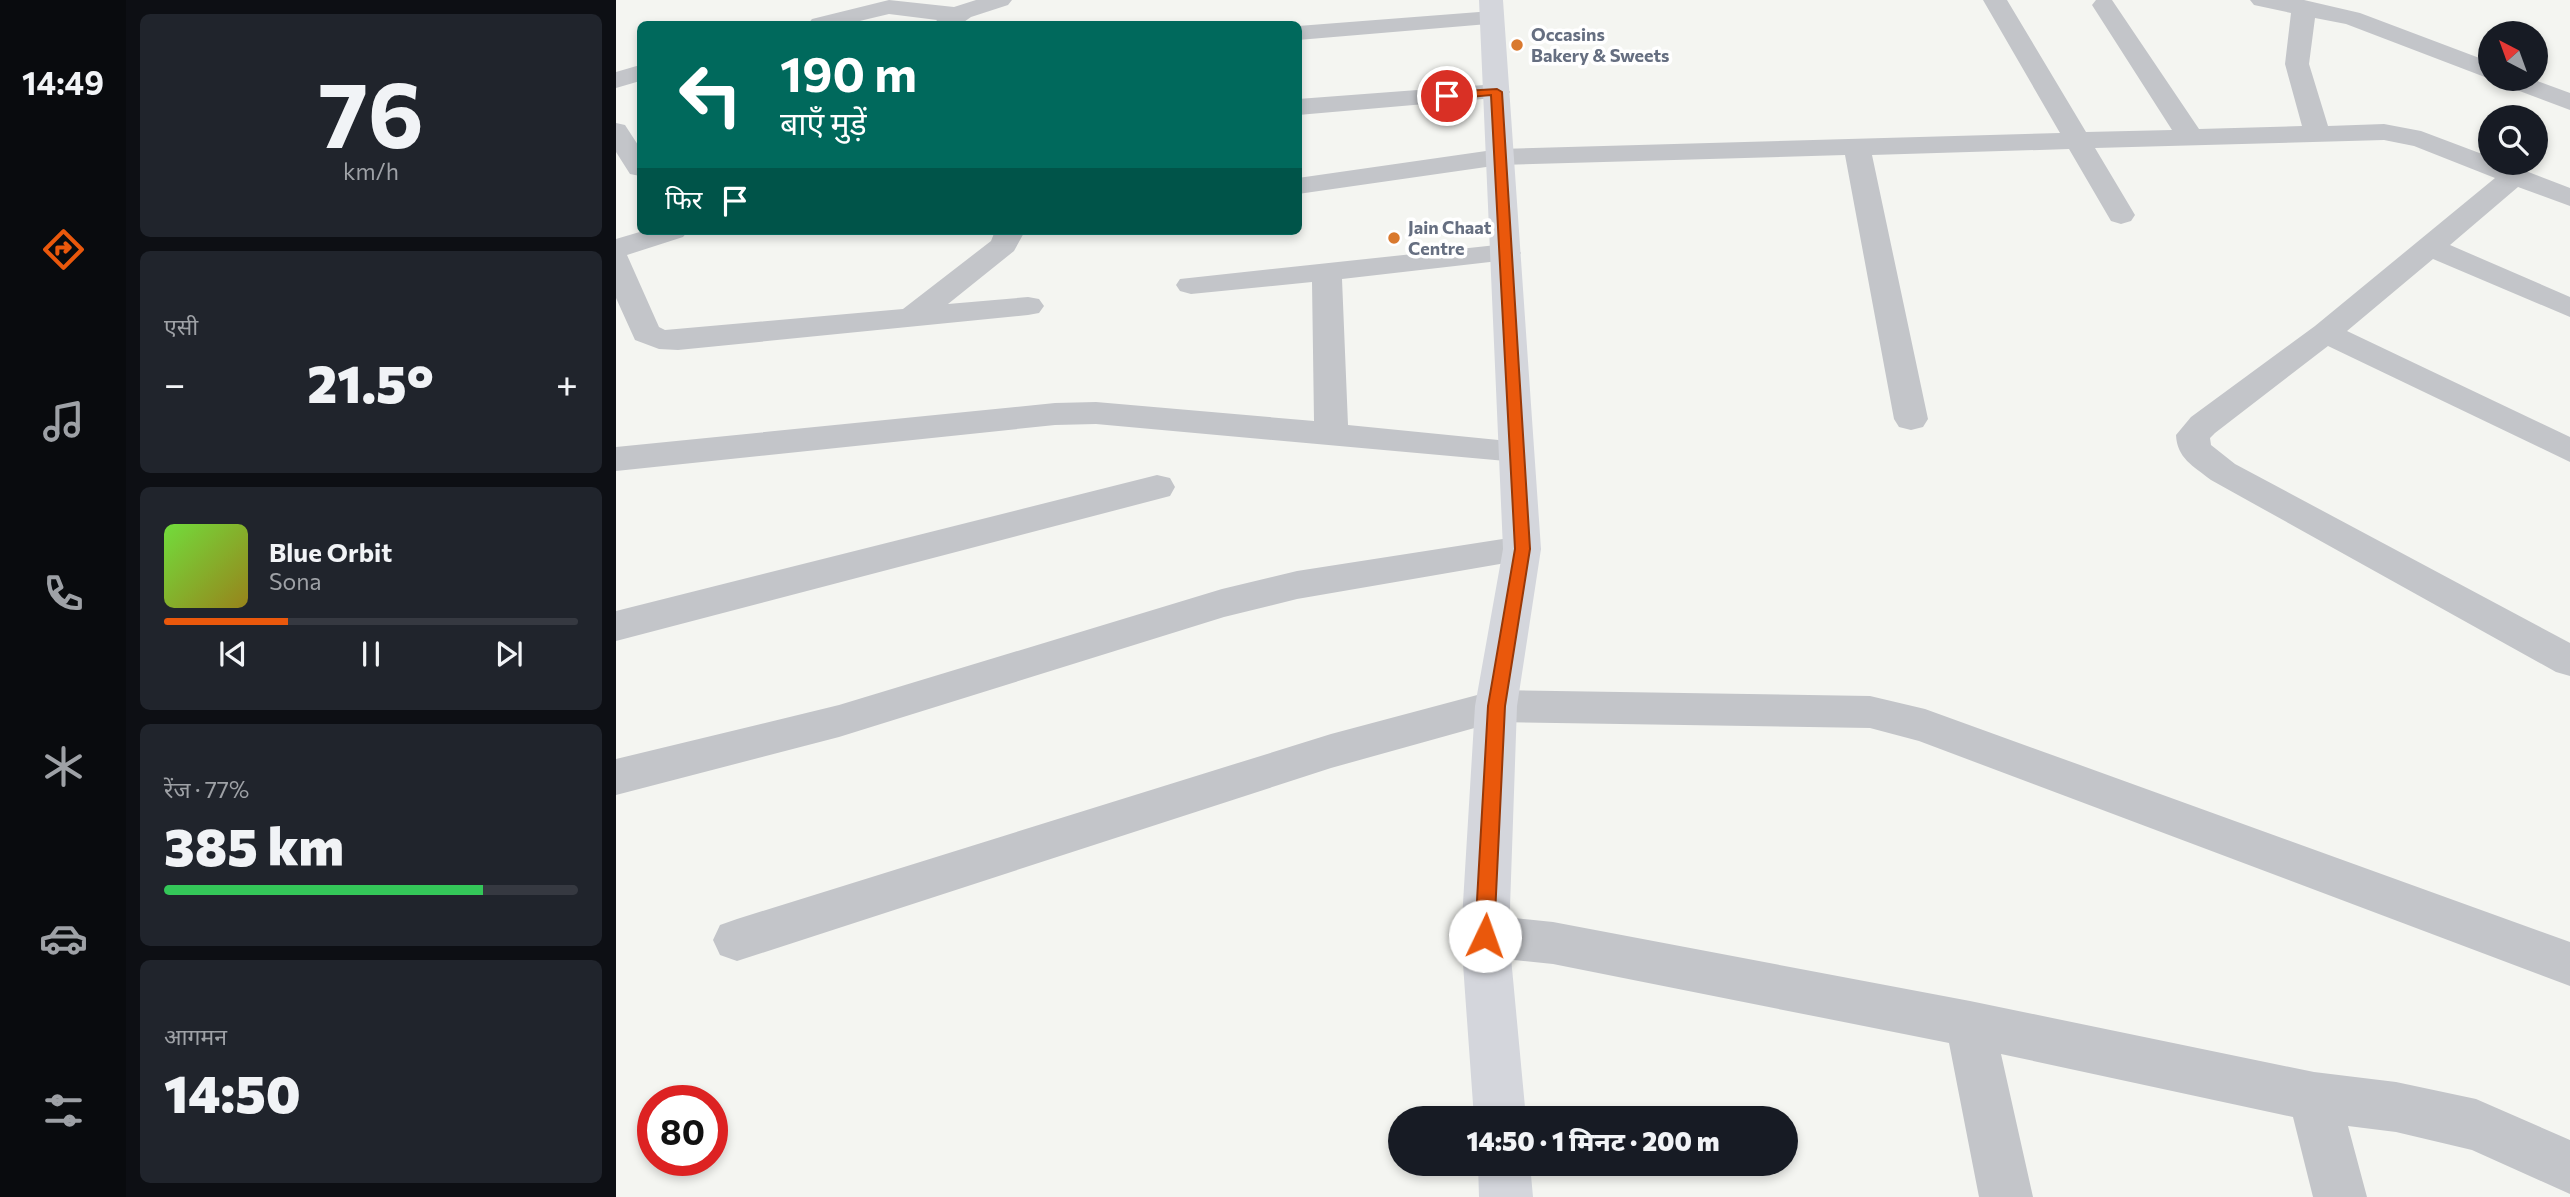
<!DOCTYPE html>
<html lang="hi">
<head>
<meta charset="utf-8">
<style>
  :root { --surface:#171b24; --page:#20242c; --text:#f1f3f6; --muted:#9ea1a6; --line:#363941; --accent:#ea580c }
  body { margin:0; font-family:Commissioner,"Noto Sans Devanagari",sans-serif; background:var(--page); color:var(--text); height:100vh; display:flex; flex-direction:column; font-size:26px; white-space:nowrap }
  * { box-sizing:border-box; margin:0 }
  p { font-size:23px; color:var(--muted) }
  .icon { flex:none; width:38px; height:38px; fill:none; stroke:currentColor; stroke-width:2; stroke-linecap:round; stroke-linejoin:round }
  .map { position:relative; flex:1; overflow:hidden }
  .details { display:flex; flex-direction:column; gap:14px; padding:14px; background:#0d0f14; width:490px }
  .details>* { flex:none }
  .banner { position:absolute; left:21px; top:21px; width:665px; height:214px; border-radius:10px; box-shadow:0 4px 10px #0003; background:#00695c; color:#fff; overflow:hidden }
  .needle { width:46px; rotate:319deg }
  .tools { position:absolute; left:1862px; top:21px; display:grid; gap:14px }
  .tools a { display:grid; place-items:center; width:70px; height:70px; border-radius:50%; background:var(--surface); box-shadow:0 4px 10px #0003; font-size:35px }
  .speed { position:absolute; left:21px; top:1085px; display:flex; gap:14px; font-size:35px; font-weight:700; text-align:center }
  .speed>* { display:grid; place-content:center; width:91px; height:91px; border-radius:50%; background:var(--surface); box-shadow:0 4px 10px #0003; line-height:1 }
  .speed .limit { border:10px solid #d22; background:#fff; color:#111 }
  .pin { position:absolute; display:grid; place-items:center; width:60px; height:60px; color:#fff; margin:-30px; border:4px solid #fff; border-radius:50%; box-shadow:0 2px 7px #0007 }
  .me { position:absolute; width:77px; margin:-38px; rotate:3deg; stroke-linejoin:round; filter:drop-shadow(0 0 5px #0008) }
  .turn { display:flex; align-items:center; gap:24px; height:147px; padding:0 28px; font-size:32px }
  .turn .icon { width:91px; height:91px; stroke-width:2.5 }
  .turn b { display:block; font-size:49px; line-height:60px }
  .then { display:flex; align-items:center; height:66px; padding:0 28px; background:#0003; gap:14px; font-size:26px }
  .big { font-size:52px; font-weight:800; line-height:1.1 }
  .details .card { flex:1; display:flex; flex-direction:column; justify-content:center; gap:10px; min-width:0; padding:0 24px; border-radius:10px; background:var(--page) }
  .details .dial { align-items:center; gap:0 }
  .dial b { font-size:91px; line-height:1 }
  .song { display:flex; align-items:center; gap:21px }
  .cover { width:84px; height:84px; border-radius:10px; background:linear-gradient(135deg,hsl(100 70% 55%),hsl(50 70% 35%)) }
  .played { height:7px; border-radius:4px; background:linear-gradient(90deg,var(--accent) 30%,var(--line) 30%) }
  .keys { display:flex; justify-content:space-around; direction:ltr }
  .heat { display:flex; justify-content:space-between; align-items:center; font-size:38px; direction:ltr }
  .charge { height:10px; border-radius:5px; background:linear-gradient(90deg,#34c759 77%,var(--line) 0) }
  .trip { position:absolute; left:772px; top:1106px; width:410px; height:70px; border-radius:35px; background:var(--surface); box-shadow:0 4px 10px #0003; font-weight:800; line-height:70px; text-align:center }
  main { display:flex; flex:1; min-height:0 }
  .tabs { display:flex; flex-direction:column; width:126px; justify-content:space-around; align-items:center; background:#090b0e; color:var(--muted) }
  .tabs .icon { width:49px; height:49px }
  .tabs .active { color:var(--accent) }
  .tabs b { font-size:32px; color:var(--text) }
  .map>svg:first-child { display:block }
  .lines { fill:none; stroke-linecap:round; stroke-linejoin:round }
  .minor { fill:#c3c5c9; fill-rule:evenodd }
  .trunk { fill:#d4d6dc; fill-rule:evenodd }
  .route { fill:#ea580c; stroke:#983908; stroke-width:2 }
  .poi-dot { fill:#d9792e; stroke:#fff; stroke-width:2.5 }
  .labels { text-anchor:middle; stroke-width:7; stroke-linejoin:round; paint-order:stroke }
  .far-poi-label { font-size:18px; font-weight:bold; fill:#666f81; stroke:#fff; text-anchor:start }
</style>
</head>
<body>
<main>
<nav class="tabs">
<b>14:49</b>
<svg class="icon active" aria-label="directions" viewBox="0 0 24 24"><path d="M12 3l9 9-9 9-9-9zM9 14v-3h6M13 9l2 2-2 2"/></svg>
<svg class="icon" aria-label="music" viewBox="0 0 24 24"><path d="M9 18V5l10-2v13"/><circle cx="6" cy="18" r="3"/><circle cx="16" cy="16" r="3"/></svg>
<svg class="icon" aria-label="phone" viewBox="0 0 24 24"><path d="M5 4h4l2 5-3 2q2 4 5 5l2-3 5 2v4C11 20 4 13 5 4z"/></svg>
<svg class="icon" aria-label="climate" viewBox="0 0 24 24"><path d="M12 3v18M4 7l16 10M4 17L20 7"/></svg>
<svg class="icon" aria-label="car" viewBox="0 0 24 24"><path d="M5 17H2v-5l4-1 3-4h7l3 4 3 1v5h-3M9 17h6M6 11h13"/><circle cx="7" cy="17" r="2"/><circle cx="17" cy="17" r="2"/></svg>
<svg class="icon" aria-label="filters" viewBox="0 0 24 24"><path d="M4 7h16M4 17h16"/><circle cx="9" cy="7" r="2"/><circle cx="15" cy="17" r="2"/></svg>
</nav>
<section class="details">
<div class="card dial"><b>76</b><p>km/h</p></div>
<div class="card"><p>एसी</p>
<div class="heat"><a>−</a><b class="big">21.5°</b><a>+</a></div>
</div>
<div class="card">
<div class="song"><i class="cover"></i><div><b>Blue Orbit</b><p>Sona</p></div></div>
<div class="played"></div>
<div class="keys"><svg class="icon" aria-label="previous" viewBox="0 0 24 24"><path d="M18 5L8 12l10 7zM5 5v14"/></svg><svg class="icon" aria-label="pause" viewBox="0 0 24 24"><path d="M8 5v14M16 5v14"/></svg><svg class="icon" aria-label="next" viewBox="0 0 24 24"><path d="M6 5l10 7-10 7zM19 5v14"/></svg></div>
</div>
<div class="card"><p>रेंज · 77%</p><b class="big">385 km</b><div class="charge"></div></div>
<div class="card"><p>आगमन</p><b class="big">14:50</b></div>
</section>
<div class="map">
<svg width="1954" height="1197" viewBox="0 0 1954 1197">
  <rect width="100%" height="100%" fill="#f4f5f1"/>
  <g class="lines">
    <!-- minor -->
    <path class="minor" d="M273,0L338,7L360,0H396L392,5L355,17L345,24H318L321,20L273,14L231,24H192L196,19Z
      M1367,0H1391L1470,132L1556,130L1476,5L1480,0H1496L1583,129L1686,126L1669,64L1675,13L1638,5L1634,0H1688L1744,13L1874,62V79L1730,24L1699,18L1693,64L1712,126L1768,124L1805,131L1874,157V163H1889L1954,188V206L1902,187L1834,245L1954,297V317L1817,259L1731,331L1954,437V462L1712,346L1599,433L1594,438L1595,445L1619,464L1954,643V676L1940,672L1595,480C1577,466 1561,458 1560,435L1575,417L1699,326L1879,178L1798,146L1768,140L1479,148L1519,215L1515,221L1505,224L1495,221L1453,149L1256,155L1312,419L1307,427L1295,430L1283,427L1278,419L1229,155L884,165L682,194V178L884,149L1444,133Z
      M876,11L884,13L888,18L884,23L682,40V26Z
      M24,65V81L0,88V72Z
      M1881,79H1916L1954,93V110L1885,84Z
      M881,84L890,87L894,92L890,97L682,115V99Z
      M0,123L9,125L24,148V176L14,174L0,152Z
      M27,231H72L67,237L11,255L43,327L49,330L287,309L375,241L379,231H409L398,251L332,304L412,297L423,299L428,306L423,313L412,315L62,350L43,349L19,340L0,298V239Z
      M890,244L900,247L905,253L900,259L726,279L732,425L913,443L918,451L913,459L901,462L480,424L439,425L0,471V447L439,403L480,402L698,421L696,282L575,294L564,291L560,285L564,279Z
      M541,475L554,478L559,487L554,496L0,641V611Z
      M906,536L919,540L925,549L919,558L681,599L608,617L223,737L0,795V759L223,705L606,589L681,571Z
      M880,690L1254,696L1309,709L1954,942V986L1303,741L1254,728L880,722L715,768L121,961L104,955L97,940L104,925L121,919L715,734Z
      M869,915L937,922L1354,1001L1698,1072L1780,1082L1860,1099L1954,1140V1194L1856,1150L1780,1132L1732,1126L1751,1197H1697L1677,1117L1385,1054L1417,1197H1363L1333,1043L937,964L869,957L852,951L845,936L852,921Z"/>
    <!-- trunk -->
    <path class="trunk" d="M863,0H887L925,549L901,706L893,936L910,1118H858L845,936L859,706L887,549Z
      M862,1164H914L917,1197H863Z"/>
  </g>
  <!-- route -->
  <path class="route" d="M881,89L886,92L914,549L889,706L878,936L876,943L869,945L862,943L859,936L872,706L899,549L875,95L831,99L826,96L831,92Z"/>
  <!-- markers -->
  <g class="poi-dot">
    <circle cx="901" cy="45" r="7"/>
    <circle cx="778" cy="238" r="7"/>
  </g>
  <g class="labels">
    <!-- far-poi labels -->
    <g class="far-poi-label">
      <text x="915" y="41">Occasins<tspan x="915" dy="21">Bakery &amp; Sweets</tspan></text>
      <text x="792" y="234">Jain Chaat<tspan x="792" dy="21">Centre</tspan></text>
    </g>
  </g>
</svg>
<div class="tools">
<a><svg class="needle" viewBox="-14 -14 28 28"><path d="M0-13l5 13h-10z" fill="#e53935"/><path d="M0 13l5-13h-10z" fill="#9ea1a6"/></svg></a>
<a><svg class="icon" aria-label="search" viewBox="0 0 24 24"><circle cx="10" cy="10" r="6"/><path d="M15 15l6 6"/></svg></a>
</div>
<div class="speed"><div class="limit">80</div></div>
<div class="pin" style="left:831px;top:96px;background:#d93025"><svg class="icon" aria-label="arrive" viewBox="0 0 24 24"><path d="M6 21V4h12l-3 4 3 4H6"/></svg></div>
<svg class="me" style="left:869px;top:936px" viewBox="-20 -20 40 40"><circle r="19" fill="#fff"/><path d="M0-13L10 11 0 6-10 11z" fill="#ea580c"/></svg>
<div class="trip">14:50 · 1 मिनट · 200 m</div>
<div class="banner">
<div class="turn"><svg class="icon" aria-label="left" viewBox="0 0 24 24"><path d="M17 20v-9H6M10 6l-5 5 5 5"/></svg><div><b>190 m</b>बाएँ मुड़ें</div></div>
<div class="then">फिर<svg class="icon" aria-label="arrive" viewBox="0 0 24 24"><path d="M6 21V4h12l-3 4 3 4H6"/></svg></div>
</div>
</div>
</main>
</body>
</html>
